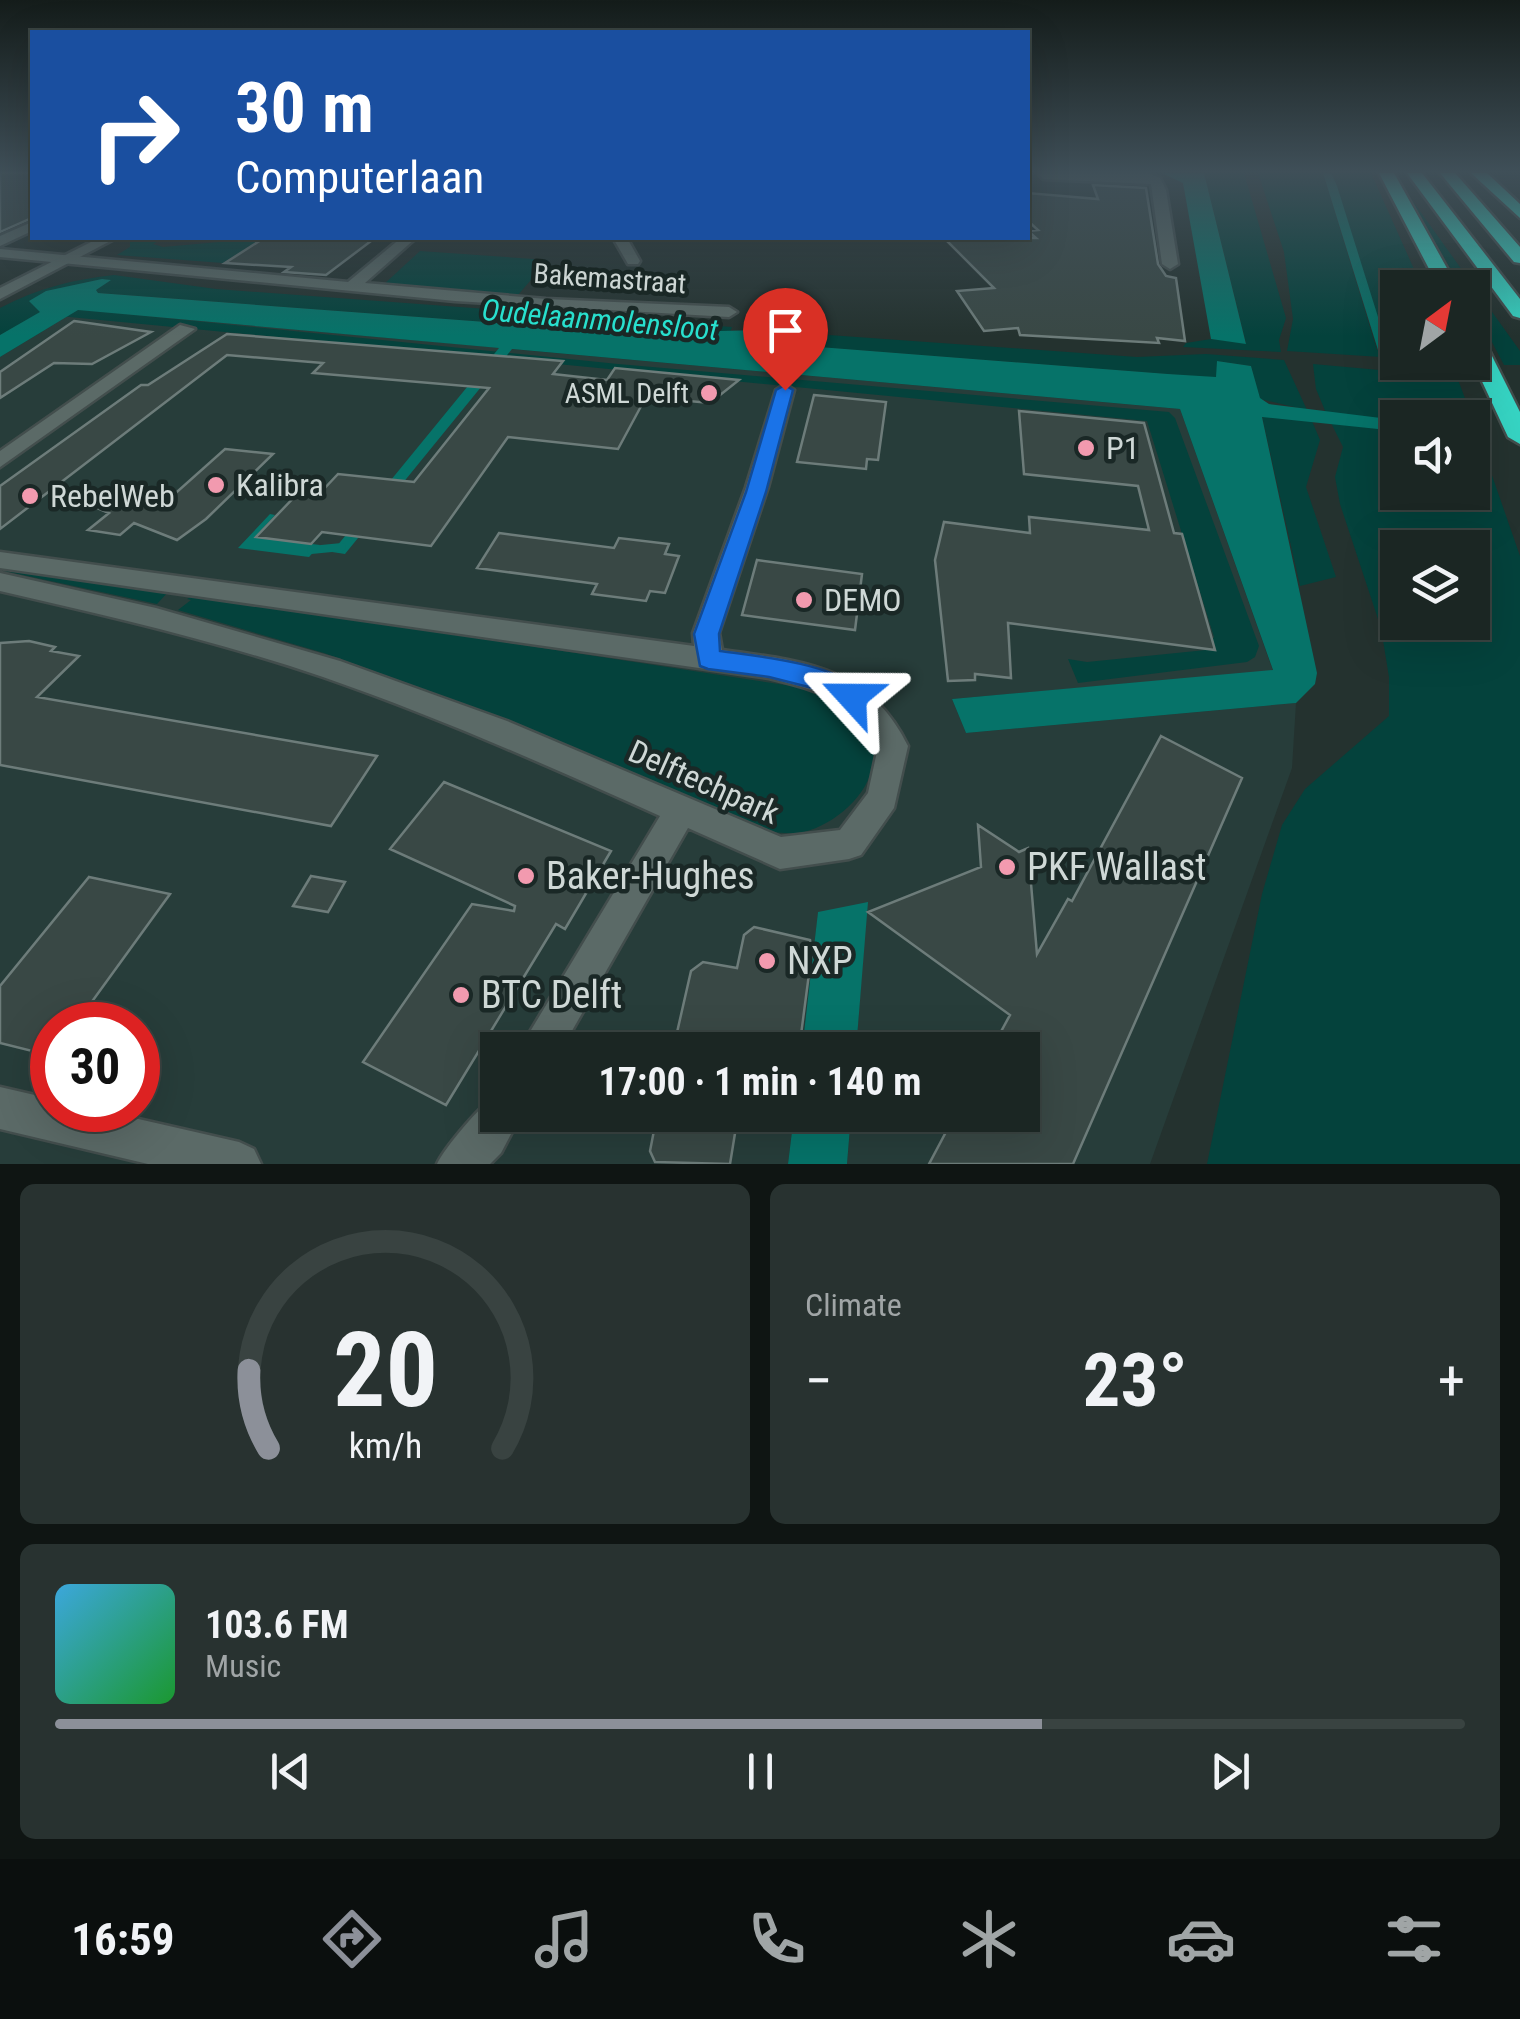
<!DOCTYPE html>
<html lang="en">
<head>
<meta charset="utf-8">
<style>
  :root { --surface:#1b2623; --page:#283230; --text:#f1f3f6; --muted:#a0a5a6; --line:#394341; --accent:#8c9099 }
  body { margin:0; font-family:"Roboto Condensed",sans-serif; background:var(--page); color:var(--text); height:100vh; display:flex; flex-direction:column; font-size:38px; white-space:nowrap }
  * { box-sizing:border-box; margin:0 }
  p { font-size:32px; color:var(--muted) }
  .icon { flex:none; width:55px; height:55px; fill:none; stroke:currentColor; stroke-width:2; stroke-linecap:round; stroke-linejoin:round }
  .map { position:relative; height:1164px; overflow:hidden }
  .sheet { display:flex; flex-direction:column; gap:20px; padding:20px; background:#0f1513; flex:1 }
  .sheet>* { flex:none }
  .hud { position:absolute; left:30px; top:30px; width:1000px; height:210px; border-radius:0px; box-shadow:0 10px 40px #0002,0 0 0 2px var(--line); background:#1a4fa0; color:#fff; overflow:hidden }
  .needle { width:65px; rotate:32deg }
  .controls { position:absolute; left:1380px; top:270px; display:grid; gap:20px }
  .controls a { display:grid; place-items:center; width:110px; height:110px; border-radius:0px; background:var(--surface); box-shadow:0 10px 40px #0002,0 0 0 2px var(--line); font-size:50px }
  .speed { position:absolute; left:30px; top:1002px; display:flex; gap:20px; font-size:50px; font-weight:700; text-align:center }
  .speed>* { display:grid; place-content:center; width:130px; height:130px; border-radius:50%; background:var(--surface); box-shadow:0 10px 40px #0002,0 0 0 2px var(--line); line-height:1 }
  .speed .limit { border:15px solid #d22; background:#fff; color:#111 }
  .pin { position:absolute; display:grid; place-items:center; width:85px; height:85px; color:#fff; margin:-102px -42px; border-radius:50% 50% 50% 0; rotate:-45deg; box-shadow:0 0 10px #0007 }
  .pin .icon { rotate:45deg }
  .me { position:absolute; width:110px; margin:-55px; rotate:294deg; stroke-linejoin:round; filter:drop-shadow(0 0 8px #0008) }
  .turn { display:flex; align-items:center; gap:35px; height:210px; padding:0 40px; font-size:45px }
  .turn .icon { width:130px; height:130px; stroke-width:2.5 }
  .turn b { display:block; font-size:70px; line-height:85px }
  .big { font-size:75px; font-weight:700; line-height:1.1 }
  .sheet .widget { flex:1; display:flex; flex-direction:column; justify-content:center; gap:15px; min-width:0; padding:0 35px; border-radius:15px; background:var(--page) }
  .sheet .dial { align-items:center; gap:0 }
  .dial svg { height:260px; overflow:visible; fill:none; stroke:var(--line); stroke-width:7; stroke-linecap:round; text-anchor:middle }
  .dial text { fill:var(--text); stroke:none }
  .song { display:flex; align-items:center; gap:30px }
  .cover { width:120px; height:120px; border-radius:15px; background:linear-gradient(135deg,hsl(200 70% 55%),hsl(130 70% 35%)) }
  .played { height:10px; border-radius:5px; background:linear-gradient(90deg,var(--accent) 70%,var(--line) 70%) }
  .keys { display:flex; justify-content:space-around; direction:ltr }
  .heat { display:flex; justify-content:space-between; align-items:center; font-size:55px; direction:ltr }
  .sheet .tiles { flex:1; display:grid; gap:20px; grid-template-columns:1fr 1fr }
  .widget:last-child { grid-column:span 2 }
  .trip { position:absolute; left:480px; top:1032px; width:560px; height:100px; border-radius:0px; background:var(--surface); box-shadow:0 10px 40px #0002,0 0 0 2px var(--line); font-weight:700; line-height:100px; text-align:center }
  .dock { display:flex; height:160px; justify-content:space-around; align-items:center; background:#0b0f0e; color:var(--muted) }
  .dock .icon { width:70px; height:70px }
  .dock .active { color:var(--accent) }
  .dock b { font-size:45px; color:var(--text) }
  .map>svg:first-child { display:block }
  .built { fill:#273d3a; fill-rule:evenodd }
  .green { fill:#04423c; fill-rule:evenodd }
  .water { fill:#067369 }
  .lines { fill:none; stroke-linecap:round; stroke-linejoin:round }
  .stream { stroke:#067369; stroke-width:8 }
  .building { fill:#394845; stroke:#6d7c7a; stroke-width:2.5 }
  .minor-casing { stroke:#434e4d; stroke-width:5 }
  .secondary-casing { stroke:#434e4d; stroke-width:5 }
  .motorway-casing { stroke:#434e4d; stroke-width:5 }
  .minor { fill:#5b6a67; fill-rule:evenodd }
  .secondary { fill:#5b6a67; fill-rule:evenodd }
  .motorway { fill:#36d4c3; fill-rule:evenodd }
  .route { fill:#1a73e8; stroke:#114b97; stroke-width:2.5 }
  .poi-dot { fill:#f29aaf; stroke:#1a2826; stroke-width:4 }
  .labels { text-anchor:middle; stroke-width:9; stroke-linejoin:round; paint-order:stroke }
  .far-street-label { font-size:28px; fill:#cfd8d6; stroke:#1a2826 }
  .far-poi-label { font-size:28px; fill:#cfd8d6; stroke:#1a2826; text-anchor:end }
  .far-water-label { font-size:30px; font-style:italic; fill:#28e0ce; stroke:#1a2826 }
  .poi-label { font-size:32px; fill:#cfd8d6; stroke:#1a2826; text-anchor:start }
  .street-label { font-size:32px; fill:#cfd8d6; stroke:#1a2826 }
  .near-poi-label { font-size:38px; fill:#cfd8d6; stroke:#1a2826; text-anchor:start }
</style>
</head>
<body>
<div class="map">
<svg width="1520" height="1164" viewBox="0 0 1520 1164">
  <rect width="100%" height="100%" fill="#24322f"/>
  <!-- built -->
  <path class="built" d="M78,310L1180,409L1273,671L952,699L966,733L1296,703L1292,768L1150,1164H847L851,1115H1022V1050H856L867,903L818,913L802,1050H498V1115H794L788,1164H0V357ZM52,1025H138V1110H52Z"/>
  <!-- green -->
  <path class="green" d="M1204,173H1244L1286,318L1279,340L1281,352L1183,347L1186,343L1211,339L1246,343Z
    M1258,173H1323L1377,350L1388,351L1331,173H1371L1422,287L1398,288L1397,358L1287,351L1293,319L1284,252Z
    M1407,193L1520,351V365H1504L1473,306L1472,288L1461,287Z
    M130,238H163L153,244L163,247L263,238L223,263L117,255L130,247Z
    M420,251L548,260L518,295L382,286Z
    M114,275L216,289L732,327L730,332H720L715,339L98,293L95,291L109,280L102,279L0,335V308C39,288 71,280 114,275Z
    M77,309L618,364L1169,412L1175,418L1259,646L1255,657L1247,662L1078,683L1068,659L1087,662L1206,650L1214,637L1147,421L59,316Z
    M760,330L1137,357L1206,354L1284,360L1307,410L1260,399L1251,366L1217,361V377H1205L767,343Z
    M1313,364L1457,377L1472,417L1397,420L1326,413L1316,389Z
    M1262,416L1312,421L1320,440L1306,487L1336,577L1300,586Z
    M1472,418L1520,556V1164H1207L1262,894L1282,825L1305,789L1389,716V677L1381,628L1340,504L1335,477L1343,447L1331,423L1397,431L1398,492H1472ZM1398,548H1472V622H1398Z
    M0,567L169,591L157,604L0,570Z
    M194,595L805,688C826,697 859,709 869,732C889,778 843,822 804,832C792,835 777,832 764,831L495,715L324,653L178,610L191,600L187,599Z"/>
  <!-- water -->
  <path class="water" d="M1162,173H1204L1246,344L1211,339L1183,183Z
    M1323,173H1331L1337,186L1389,352L1378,350Z
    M102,279L111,280L96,290L98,293L715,339L720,331L760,330L768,343L1168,374L1216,377L1217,361L1251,366L1260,398L1269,404L1397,420V431L1262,417L1317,673L1315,684L1296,703L966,733L952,699L1273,670L1180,409L512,349L345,554L332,552L499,348L78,310L0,357V335L40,312L29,301L46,291Z
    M270,514L275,515L255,537L320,545L309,557L238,548Z
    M868,902L856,1050H802L818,912Z
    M794,1115H851L847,1164H788Z"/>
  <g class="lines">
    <!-- stream -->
    <path class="stream" d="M311,550L342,547"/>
  </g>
  <!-- building -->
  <path class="building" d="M0,173H32V218L0,232Z
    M1093,185L1146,188L1158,264L1166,276L1176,278L1185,341L1157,338L1159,343L1020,335L1018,328L984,331L957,291L994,288L944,238H1036L1028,231L1038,230L1028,221V193L1098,199Z
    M264,238H375L326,275L284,272L291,267L225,263Z
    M74,321L151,332L92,364L54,363L0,398V372Z
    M227,334L563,361L553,374L607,380L615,368L739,380L710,403L646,397L618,449L508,437L431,546L322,532L311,544L256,537L302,489L322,491L338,474L414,482L489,388L313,373L323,363L227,355L0,529V486L141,385H148Z
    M814,395L886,402L878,460L867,459L866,469L797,462Z
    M1019,411L1144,423L1174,533L1182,534L1215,650L1008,623L1011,678L975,674V680L948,681L935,560L944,522L1030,533L1029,517L1149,530L1138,486L1024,474Z
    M225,449L273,454L206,519L177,540L134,523L120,535L88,530L109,513L97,508L99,501L159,508Z
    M499,533L614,548L619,538L669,544L665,554L679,556L665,593L650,591L646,601L592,594L597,584L477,568Z
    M757,560L862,574L855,630L742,615Z
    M29,641L55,647L51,651L79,656L37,697L377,756L331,826L0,765V643Z
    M1161,736L1242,778L1073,1164H929L955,1115H1022V1050H991L1010,1015L868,912L981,867L978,825L1019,852L1028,848L1037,954L1068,899L1072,901Z
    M444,782L611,851L565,929L556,924L446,1105L363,1062L472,904L514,911L515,906L390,849Z
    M311,876L345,882L328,912L293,906Z
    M89,877L170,894L75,1025H52V1056L0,1043V986Z
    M754,927L810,940L812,951L799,1050H673L691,971L703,962L737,968L744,935Z
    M657,1115H738L730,1164L655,1162L650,1151Z"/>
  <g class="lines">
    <defs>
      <path id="minor" d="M1038,173H1148L1160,178L1166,190L1178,264L1170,269L1162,264L1151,184L1043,179Z
        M32,222V231L0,246V236Z
        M401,238H416L365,283L546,299L729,307L737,312L729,317L455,301L0,257V249L348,282Z
        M613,238H627L640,261L638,264H628Z
        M180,325L195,329L0,467V451Z
        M785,384L794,390L768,487L719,633L722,650C802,661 869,666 908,746L894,808L861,855L849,859L780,869L688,828L561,1050H519L660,816C549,766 438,717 323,677C217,641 109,616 0,591V573L156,608L340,661L507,721L781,837L840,830L868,793L878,747C849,697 822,692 769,678L0,568V552L694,646L693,633L746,487L776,390Z
        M0,1087L52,1099V1110H99L239,1142L254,1149L261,1164H148L0,1129Z
        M498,1095V1115H521L501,1153L490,1164H437C444,1149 483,1101 498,1095Z"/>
      <path id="secondary" d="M99,238H116L0,299V288Z"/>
      <path id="motorway" d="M1379,173H1394L1458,288H1439Z
        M1407,173H1422L1520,299V318L1513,316Z
        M1440,173H1455L1520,247V263L1514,262Z
        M1471,173H1487L1520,204V218Z
        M1472,330L1482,336L1520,412V444L1508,437L1472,360Z"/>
    </defs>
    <!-- minor casing -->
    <use href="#minor" class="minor-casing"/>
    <!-- secondary casing -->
    <use href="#secondary" class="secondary-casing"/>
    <!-- motorway casing -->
    <use href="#motorway" class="motorway-casing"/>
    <!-- minor -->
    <use href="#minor" class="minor"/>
    <!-- secondary -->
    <use href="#secondary" class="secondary"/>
    <!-- motorway -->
    <use href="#motorway" class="motorway"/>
  </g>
  <!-- sky -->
  <linearGradient id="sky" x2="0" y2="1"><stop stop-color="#141c1a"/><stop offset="0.51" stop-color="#3f4f58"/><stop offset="1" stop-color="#3f4f58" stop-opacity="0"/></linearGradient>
  <rect width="1520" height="336" fill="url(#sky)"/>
  <!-- route -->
  <path class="route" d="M785,385L793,390L766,492L719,634L720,651C755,656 847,664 865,697L861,705L852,708L824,691L769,677L708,669L700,666L694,634L746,492L776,390Z"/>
  <!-- markers -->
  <g class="poi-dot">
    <circle cx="709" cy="393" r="10"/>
    <circle cx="1086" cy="448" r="10"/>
    <circle cx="216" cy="485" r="10"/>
    <circle cx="30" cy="496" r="10"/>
    <circle cx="804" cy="600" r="10"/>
    <circle cx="1007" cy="867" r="10"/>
    <circle cx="526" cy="876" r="10"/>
    <circle cx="767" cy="961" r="10"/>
    <circle cx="461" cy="995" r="10"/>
  </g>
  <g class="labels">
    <!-- far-street labels -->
    <g class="far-street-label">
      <text transform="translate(610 278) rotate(4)" y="10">Bakemastraat</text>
    </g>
    <!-- far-poi labels -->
    <g class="far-poi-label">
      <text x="689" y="403">ASML Delft</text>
    </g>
    <!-- far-water labels -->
    <g class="far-water-label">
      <text transform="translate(600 320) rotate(5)" y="10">Oudelaanmolensloot</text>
    </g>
    <!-- poi labels -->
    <g class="poi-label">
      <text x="1106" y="459">P1</text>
      <text x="236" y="496">Kalibra</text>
      <text x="50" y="507">RebelWeb</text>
      <text x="824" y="611">DEMO</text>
    </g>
    <!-- street labels -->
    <g class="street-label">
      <text transform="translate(704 782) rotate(24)" y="11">Delftechpark</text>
    </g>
    <!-- near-poi labels -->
    <g class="near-poi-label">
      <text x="1027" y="880">PKF Wallast</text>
      <text x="546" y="889">Baker-Hughes</text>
      <text x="787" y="974">NXP</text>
      <text x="481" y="1008">BTC Delft</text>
    </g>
  </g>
</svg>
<div class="controls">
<a><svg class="needle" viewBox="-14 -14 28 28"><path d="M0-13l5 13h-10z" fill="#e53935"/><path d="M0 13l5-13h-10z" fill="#a0a5a6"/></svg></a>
<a><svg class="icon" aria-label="sound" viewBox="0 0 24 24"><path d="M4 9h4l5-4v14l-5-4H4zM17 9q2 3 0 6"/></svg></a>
<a><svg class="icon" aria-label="layers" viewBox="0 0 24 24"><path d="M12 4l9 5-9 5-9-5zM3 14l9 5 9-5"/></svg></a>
</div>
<div class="speed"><div class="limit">30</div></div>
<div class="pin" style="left:785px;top:390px;background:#d93025"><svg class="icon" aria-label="arrive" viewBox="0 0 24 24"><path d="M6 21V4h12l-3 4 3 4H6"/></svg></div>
<svg class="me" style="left:852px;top:697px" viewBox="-20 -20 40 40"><path d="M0-17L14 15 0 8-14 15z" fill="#1a73e8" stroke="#fff" stroke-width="4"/></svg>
<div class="trip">17:00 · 1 min · 140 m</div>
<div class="hud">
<div class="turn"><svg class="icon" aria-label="right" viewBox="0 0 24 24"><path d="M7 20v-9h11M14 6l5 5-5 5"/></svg><div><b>30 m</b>Computerlaan</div></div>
</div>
</div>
<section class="sheet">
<div class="tiles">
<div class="widget dial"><svg viewBox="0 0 100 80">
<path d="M14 69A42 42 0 1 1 86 69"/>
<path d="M14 69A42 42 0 0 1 8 45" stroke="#8c9099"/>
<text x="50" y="56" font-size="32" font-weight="700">20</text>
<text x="50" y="72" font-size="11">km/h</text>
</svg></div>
<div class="widget"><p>Climate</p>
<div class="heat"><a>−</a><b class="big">23°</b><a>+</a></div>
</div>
<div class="widget">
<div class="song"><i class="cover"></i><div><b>103.6 FM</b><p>Music</p></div></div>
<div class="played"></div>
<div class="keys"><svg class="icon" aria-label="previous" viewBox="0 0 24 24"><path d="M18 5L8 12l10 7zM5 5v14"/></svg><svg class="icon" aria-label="pause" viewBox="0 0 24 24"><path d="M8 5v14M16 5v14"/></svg><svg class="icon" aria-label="next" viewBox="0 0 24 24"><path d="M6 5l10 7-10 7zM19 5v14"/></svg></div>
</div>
</div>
</section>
<nav class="dock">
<b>16:59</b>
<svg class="icon active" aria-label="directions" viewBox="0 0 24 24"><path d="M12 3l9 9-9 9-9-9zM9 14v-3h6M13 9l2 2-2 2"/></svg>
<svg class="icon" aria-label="music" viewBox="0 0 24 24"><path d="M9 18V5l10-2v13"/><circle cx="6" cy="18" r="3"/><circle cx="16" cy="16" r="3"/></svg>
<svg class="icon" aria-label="phone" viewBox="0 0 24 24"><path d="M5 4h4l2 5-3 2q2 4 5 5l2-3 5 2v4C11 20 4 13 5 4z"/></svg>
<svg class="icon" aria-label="climate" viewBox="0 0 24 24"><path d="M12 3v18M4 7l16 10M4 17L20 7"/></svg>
<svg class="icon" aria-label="car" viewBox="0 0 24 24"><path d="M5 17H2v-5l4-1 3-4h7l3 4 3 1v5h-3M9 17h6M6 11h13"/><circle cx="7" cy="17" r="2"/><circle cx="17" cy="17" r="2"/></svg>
<svg class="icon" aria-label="filters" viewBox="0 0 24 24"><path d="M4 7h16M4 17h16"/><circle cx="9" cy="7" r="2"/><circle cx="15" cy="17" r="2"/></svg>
</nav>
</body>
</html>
